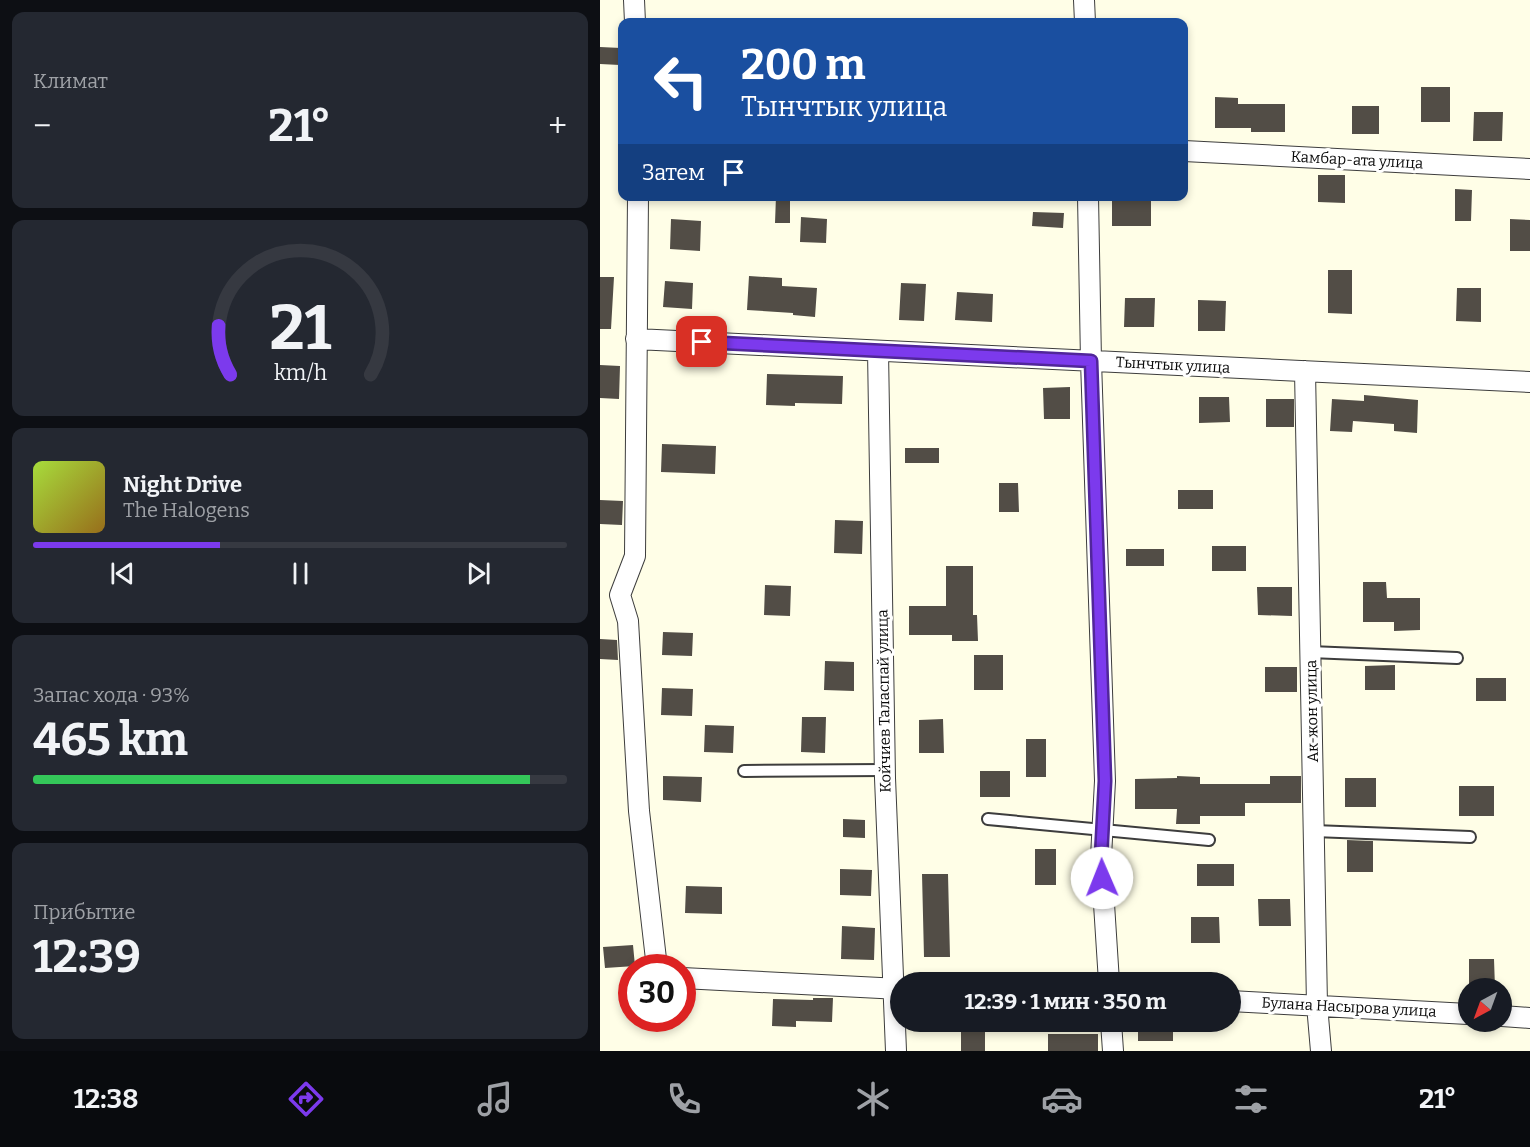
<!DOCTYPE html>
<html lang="ru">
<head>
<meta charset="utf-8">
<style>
  :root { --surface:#171b24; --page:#242831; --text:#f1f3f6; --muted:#9ea1a6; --line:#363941; --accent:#7c3aed }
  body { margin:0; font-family:Bitter,serif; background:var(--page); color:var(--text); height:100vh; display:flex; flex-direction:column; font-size:22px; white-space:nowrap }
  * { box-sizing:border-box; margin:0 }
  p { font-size:20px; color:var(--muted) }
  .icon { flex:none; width:33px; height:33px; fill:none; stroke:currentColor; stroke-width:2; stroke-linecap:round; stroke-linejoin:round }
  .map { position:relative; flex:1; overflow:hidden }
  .details { display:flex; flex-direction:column; gap:12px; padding:12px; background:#0d0f14; width:600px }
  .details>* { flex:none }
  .guide { position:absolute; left:18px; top:18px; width:570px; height:183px; border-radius:12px; box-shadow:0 3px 9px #0003; background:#1a4fa0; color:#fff; overflow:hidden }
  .needle { width:39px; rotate:221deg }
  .fabs { position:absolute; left:858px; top:978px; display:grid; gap:12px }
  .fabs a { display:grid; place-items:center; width:54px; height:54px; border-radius:50%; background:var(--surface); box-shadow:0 3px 9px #0003; font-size:30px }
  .speed { position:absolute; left:18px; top:954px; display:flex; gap:12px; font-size:30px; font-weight:700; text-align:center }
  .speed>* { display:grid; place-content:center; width:78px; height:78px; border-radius:50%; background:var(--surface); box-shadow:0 3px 9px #0003; line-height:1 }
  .speed .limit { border:9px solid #d22; background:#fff; color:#111 }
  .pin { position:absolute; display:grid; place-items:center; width:51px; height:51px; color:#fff; margin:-26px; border-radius:12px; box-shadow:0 3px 9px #0006 }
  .me { position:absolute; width:66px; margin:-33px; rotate:359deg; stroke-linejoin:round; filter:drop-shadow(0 0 4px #0008) }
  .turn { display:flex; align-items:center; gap:21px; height:126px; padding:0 24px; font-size:27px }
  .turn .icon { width:78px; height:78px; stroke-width:2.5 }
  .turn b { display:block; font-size:42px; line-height:51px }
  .then { display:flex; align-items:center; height:57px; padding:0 24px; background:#0003; gap:12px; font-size:22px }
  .big { font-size:45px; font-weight:700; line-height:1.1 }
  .details .widget { flex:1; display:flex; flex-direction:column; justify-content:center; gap:9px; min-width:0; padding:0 21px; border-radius:12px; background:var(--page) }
  .details .dial { align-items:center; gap:0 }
  .dial svg { height:156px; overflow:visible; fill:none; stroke:var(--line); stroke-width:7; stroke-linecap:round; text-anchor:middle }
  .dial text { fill:var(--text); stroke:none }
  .song { display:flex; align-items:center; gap:18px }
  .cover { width:72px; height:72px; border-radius:9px; background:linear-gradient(135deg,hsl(80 70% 55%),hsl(40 70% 35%)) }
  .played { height:6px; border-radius:3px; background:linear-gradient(90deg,var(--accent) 35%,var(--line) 35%) }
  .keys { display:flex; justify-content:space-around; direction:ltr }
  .heat { display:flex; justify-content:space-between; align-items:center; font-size:33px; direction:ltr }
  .charge { height:9px; border-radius:4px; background:linear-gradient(90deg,#34c759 93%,var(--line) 0) }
  .trip { position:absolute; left:290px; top:972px; width:351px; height:60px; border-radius:30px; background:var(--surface); box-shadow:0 3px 9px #0003; font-weight:700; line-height:60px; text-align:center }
  .tab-bar { display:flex; height:96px; justify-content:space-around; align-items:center; background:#090b0e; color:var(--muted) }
  .tab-bar .icon { width:42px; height:42px }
  .tab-bar .current { color:var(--accent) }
  .tab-bar b { font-size:27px; color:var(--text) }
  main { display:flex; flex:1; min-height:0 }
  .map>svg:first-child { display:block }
  .building { fill:#524d46 }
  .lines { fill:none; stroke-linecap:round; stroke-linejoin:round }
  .service-casing { stroke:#3d3d3d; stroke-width:14 }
  .minor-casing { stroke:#3d3d3d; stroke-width:22 }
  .service { stroke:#fff; stroke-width:10 }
  .minor { stroke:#fff; stroke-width:20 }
  .route-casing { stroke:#51269a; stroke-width:15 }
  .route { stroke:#7c3aed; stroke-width:10 }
  .labels { text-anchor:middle; stroke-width:6; stroke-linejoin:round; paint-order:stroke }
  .street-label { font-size:15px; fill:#0a0a0a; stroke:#fff }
</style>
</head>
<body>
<main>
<section class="details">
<div class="widget"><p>Климат</p>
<div class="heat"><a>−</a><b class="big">21°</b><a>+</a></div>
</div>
<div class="widget dial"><svg viewBox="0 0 100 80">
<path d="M14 69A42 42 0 1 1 86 69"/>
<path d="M14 69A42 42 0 0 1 8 44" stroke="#7c3aed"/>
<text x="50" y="56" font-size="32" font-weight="700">21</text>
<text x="50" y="72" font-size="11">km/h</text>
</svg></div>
<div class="widget">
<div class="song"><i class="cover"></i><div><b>Night Drive</b><p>The Halogens</p></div></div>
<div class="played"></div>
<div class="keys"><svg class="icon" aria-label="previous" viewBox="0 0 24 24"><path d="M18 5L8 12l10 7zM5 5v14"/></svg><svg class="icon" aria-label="pause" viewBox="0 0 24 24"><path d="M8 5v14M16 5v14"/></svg><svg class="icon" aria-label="next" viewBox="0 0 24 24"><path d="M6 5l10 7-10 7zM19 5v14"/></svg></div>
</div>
<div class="widget"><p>Запас хода · 93%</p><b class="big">465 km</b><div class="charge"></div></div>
<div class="widget"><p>Прибытие</p><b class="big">12:39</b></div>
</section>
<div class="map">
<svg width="930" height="1051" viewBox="0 0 930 1051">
  <rect width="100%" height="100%" fill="#fffee7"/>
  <!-- building -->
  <path class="building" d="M0,47L21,48L20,65L0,64Z
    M821,87H850V122H821Z
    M615,97L638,98V104H685V132H651V128H615Z
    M752,106H779V134H752Z
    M874,112H903L902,141H873Z
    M718,175H745V203L718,202Z
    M855,189L872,190L871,221H855Z
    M176,196H190V223H175Z
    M512,196H551V226H512Z
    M433,212L464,213L463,228L432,226Z
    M201,217L227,219L226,243L200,242Z
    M71,219L101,221L100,251L70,249Z
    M910,219L930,220V251H910Z
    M728,270H752V314L728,313Z
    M149,276L182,278V286L217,288L215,317L193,315V313L147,310Z
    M0,277H14L11,329H0Z
    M65,281L93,283L92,309L63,307Z
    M301,283L326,284L324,321L299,320Z
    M857,288H881V322L856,321Z
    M357,292L393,294L392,322L355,320Z
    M525,298H555L554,327H524Z
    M598,300L626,301L625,331H598Z
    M0,365L20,366L19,399L0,398Z
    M167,374L243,376L242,404L195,403V406L166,405Z
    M470,387V419H444L443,388Z
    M764,395L818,400L817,433L794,431V424L753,421L752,432L730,431L732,399L764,401Z
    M599,397H629L630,422L599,423Z
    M666,399H694V427H666Z
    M62,444L116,446L115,474L61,472Z
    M305,448H339V463H305Z
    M399,483H418L419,512H399Z
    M578,490H613V509H578Z
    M0,500L23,501L22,525L0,524Z
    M235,520L263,521L262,554L234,553Z
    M612,546H646V571H612Z
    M526,549H564V566H526Z
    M346,566H373V615H377L378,641H352V635H309V606H346Z
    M763,582H786L787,598H820V630L794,631V622H763Z
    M165,585L191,586L190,616L164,615Z
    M657,587H692V616L658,615Z
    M63,632L93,633L92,656L62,655Z
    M0,639L17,640L18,660L0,659Z
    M374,655H403V690H374Z
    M225,661L254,662V691L224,690Z
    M795,665V690H765V666Z
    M665,667H697V692H665Z
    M876,678H906V701H876Z
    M62,688L93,689L92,716L61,715Z
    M202,717H226L225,753L201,752Z
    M343,719L344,753H319V720Z
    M105,725L134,726L133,753L104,752Z
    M426,739H446V777H426Z
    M380,771H410V797H380Z
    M63,776L102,777L101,802L63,800Z
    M577,776L600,777V784H670V776H701V803H645V816H600V824H576L577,809H535V779L577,778Z
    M745,778H776V807H745Z
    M859,786H894V816H859Z
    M243,819L265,820V838L243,837Z
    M747,840L773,841V872H747Z
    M435,849H456V885H435Z
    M597,864H634V886H597Z
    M240,869L272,870L271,896L240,895Z
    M322,874H348L350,957H324Z
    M86,886L122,887V914L85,913Z
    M658,899H690L691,926H659Z
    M591,917H619L620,943H591Z
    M242,926L275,928L274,960L241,959Z
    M33,945L35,966L5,968L3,947Z
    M869,959H894L895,988H869Z
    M213,998H233L232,1022L196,1021V1027L172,1026L173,999L213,1000Z
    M538,1022H573V1041H538Z
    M361,1023H385V1051H361Z
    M448,1034H498V1051H448Z"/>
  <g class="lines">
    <defs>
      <path id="service" d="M710,652L857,658
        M144,771L285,770
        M388,819L609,840
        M714,831L870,837"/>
      <path id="minor" d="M34,0L35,22
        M484,0L485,22
        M584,151L930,169
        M38,196L35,556L20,595L28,621L39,811L57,968
        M488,196L491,361L505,781L501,857L509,982
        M36,339L930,382
        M278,351L285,778L296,1051
        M705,371L717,1005L721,1051
        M82,978L300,989
        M630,1001L868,1014
        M902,1016L930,1018
        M511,1022L513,1051"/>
    </defs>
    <!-- service casing -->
    <use href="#service" class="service-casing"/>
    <!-- minor casing -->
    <use href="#minor" class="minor-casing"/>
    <!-- service -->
    <use href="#service" class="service"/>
    <!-- minor -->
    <use href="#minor" class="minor"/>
  </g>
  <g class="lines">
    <defs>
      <path id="route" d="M102,342L491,361L505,781L501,857L502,878"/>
    </defs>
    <!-- route casing -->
    <use href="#route" class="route-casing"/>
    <!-- route -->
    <use href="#route" class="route"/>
  </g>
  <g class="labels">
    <!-- street labels -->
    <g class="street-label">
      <text transform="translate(757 160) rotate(3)" y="5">Камбар-ата улица</text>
      <text transform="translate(573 365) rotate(3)" y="5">Тынчтык улица</text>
      <text transform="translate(284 701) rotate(-91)" y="5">Койчиев Таласпай улица</text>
      <text transform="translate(712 711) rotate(-91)" y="5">Ак-жон улица</text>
      <text transform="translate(749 1007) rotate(3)" y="5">Булана Насырова улица</text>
    </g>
  </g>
</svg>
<div class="fabs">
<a><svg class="needle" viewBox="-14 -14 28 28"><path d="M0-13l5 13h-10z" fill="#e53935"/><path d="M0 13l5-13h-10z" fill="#9ea1a6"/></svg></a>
</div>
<div class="speed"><div class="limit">30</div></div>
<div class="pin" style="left:102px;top:342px;background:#d93025"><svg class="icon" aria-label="arrive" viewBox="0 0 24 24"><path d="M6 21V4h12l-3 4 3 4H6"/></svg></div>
<svg class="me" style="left:502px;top:878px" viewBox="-20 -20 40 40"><circle r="19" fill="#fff"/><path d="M0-13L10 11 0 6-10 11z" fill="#7c3aed"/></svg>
<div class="trip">12:39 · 1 мин · 350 m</div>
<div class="guide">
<div class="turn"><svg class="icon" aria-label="left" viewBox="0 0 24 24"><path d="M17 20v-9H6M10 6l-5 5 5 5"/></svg><div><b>200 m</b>Тынчтык улица</div></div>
<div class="then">Затем<svg class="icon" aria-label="arrive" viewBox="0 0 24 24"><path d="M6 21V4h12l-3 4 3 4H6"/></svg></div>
</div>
</div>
</main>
<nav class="tab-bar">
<b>12:38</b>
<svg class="icon current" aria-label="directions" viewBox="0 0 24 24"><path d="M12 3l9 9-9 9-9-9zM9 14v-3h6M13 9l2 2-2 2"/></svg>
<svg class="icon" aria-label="music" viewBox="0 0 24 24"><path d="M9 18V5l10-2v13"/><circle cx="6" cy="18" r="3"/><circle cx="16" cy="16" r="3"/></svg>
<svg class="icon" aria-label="phone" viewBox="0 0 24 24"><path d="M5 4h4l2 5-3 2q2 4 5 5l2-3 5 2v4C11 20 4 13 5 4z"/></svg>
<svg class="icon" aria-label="climate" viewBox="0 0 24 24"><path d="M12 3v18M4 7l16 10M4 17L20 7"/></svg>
<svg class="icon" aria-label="car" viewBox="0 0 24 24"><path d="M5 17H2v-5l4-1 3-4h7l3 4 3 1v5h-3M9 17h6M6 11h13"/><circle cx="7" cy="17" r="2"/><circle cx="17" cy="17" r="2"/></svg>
<svg class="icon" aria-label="filters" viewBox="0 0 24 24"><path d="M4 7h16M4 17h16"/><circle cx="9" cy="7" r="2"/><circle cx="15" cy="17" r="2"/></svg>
<b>21°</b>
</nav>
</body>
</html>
